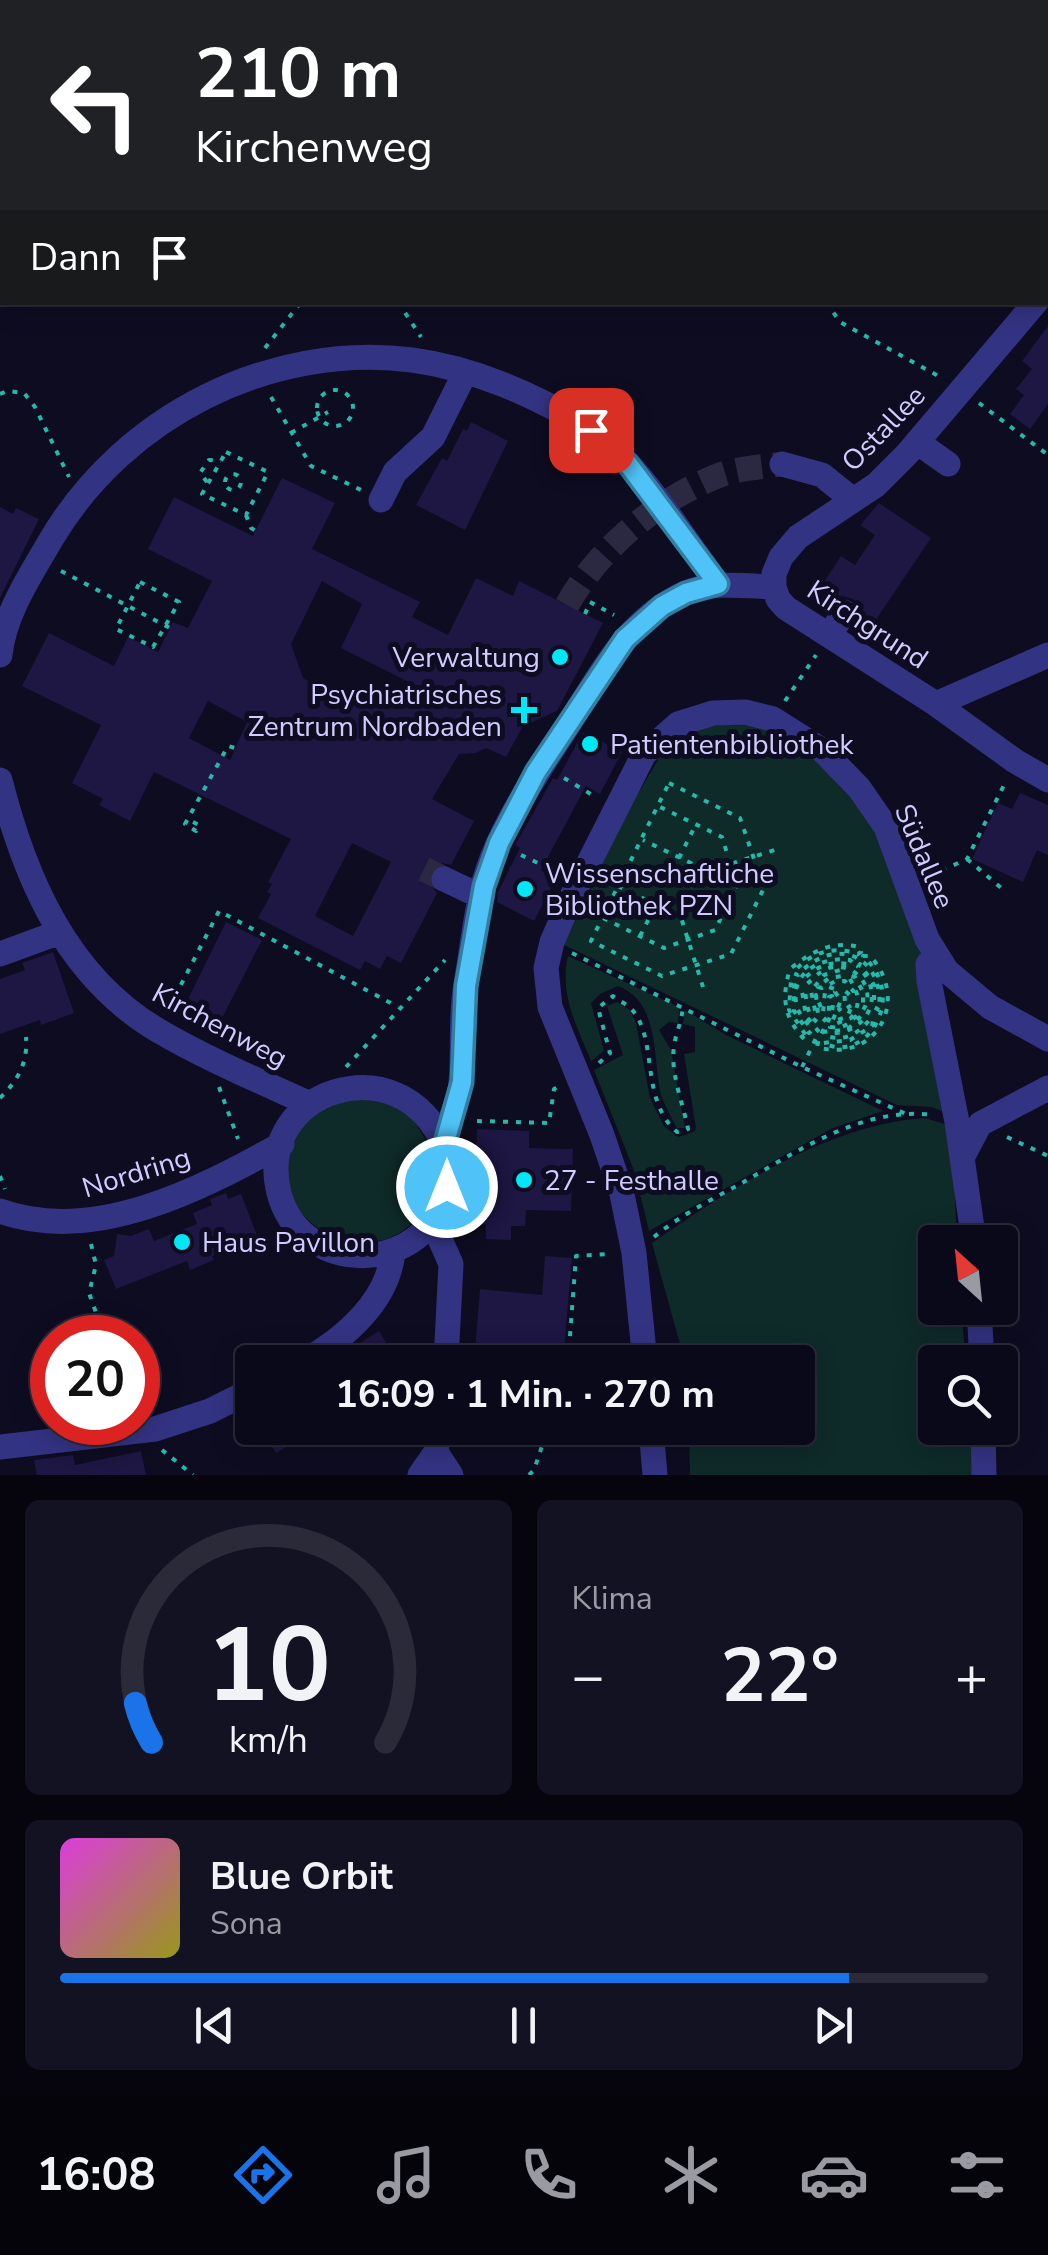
<!DOCTYPE html>
<html lang="de">
<head>
<meta charset="utf-8">
<style>
  :root { --surface:#0a0919; --page:#131222; --text:#f1f3f6; --muted:#999aa2; --line:#2a2a38; --accent:#1a73e8 }
  body { margin:0; font-family:"Nunito Sans",sans-serif; background:var(--page); color:var(--text); height:100vh; display:flex; flex-direction:column; font-size:38px; white-space:nowrap }
  * { box-sizing:border-box; margin:0 }
  p { font-size:32px; color:var(--muted) }
  .icon { flex:none; width:55px; height:55px; fill:none; stroke:currentColor; stroke-width:2; stroke-linecap:round; stroke-linejoin:round }
  .map { position:relative; height:1475px; overflow:hidden }
  .details { display:flex; flex-direction:column; gap:25px; padding:25px; background:#06050e; flex:1 }
  .details>* { flex:none }
  .banner { position:absolute; left:0px; top:0px; width:1050px; height:305px; box-shadow:0 5px 25px #0003,0 0 0 2px var(--line); background:#202124; color:#fff; overflow:hidden }
  .needle { width:65px; rotate:333deg }
  .controls { position:absolute; left:918px; top:1225px; display:grid; gap:20px }
  .controls a { display:grid; place-items:center; width:100px; height:100px; border-radius:10px; background:var(--surface); box-shadow:0 5px 25px #0003,0 0 0 2px var(--line); font-size:50px }
  .speed { position:absolute; left:30px; top:1315px; display:flex; gap:20px; font-size:50px; font-weight:700; text-align:center }
  .speed>* { display:grid; place-content:center; width:130px; height:130px; border-radius:50%; background:var(--surface); box-shadow:0 5px 25px #0003,0 0 0 2px var(--line); line-height:1 }
  .speed .limit { border:15px solid #d22; background:#fff; color:#111 }
  .pin { position:absolute; display:grid; place-items:center; width:85px; height:85px; color:#fff; margin:-42px; border-radius:20px; box-shadow:0 5px 15px #0006 }
  .me { position:absolute; width:110px; margin:-55px; rotate:0deg; stroke-linejoin:round; filter:drop-shadow(0 0 8px #0008) }
  .turn { display:flex; align-items:center; gap:35px; height:210px; padding:0 30px; font-size:45px }
  .turn .icon { width:130px; height:130px; stroke-width:2.5 }
  .turn b { display:block; font-size:70px; line-height:85px }
  .then { display:flex; align-items:center; height:95px; padding:0 30px; background:#0003; gap:20px; font-size:38px }
  .big { font-size:75px; font-weight:700; line-height:1.1 }
  .details .widget { flex:1; display:flex; flex-direction:column; justify-content:center; gap:15px; min-width:0; padding:0 35px; border-radius:15px; background:var(--page) }
  .details .dial { align-items:center; gap:0 }
  .dial svg { height:260px; overflow:visible; fill:none; stroke:var(--line); stroke-width:7; stroke-linecap:round; text-anchor:middle }
  .dial text { fill:var(--text); stroke:none }
  .song { display:flex; align-items:center; gap:30px }
  .cover { width:120px; height:120px; border-radius:15px; background:linear-gradient(135deg,hsl(300 70% 55%),hsl(60 70% 35%)) }
  .played { height:10px; border-radius:5px; background:linear-gradient(90deg,var(--accent) 85%,var(--line) 85%) }
  .keys { display:flex; justify-content:space-around; direction:ltr }
  .heat { display:flex; justify-content:space-between; align-items:center; font-size:55px; direction:ltr }
  .details .tiles { flex:1; display:grid; gap:25px; grid-template-columns:1fr 1fr }
  .widget:last-child { grid-column:span 2 }
  .trip { position:absolute; left:235px; top:1345px; width:580px; height:100px; border-radius:10px; background:var(--surface); box-shadow:0 5px 25px #0003,0 0 0 2px var(--line); font-weight:700; line-height:100px; text-align:center }
  .dock { display:flex; height:160px; justify-content:space-around; align-items:center; background:#04040a; color:var(--muted) }
  .dock .icon { width:70px; height:70px }
  .dock .current { color:var(--accent) }
  .dock b { font-size:45px; color:var(--text) }
  .map>svg:first-child { display:block }
  .green { fill:#0e2b29 }
  .building { fill:#1e1643; fill-rule:evenodd }
  .lines { fill:none; stroke-linecap:round; stroke-linejoin:round }
  .minor-tunnel { stroke:#2b2942; stroke-width:25; stroke-dasharray:25 12; stroke-linecap:butt }
  .path { stroke:#26b9aa; stroke-width:4; stroke-dasharray:5 8; stroke-linecap:butt }
  .minor { stroke:#333383; stroke-width:25 }
  .route-casing { stroke:#337fa1; stroke-width:25 }
  .route { stroke:#4fc3f7; stroke-width:18 }
  .poi-dot { fill:#00e7f7; stroke:#0e0c21; stroke-width:4 }
  .labels { text-anchor:middle; stroke-width:10; stroke-linejoin:round; paint-order:stroke }
  .street-label { font-size:28px; fill:#d0ccff; stroke:#0e0c21 }
  .poi-label { font-size:28px; fill:#d0ccff; stroke:#0e0c21; text-anchor:start }
</style>
</head>
<body>
<div class="map">
<svg width="1048" height="1475" viewBox="0 0 1048 1475">
  <rect width="100%" height="100%" fill="#0e0c21"/>
  <!-- green -->
  <path class="green" d="M741,717L805,743L879,827L919,935L947,1113L931,1107L897,1105L564,945L624,817L658,760L655,756L675,737Z
    M568,956L679,1007L678,1023L669,1022L659,1030L671,1050L685,1128H677C671,1117 663,1103 660,1091C653,1056 659,1001 618,986L600,994L591,1003L604,1051L591,1061C577,1027 559,993 568,956Z
    M617,1002L630,1010L636,1023L650,1098L664,1126L678,1137L694,1132L696,1128L684,1054L695,1052V1027L683,1024L685,1010L724,1034L883,1111L833,1128L649,1231L635,1173L594,1070L623,1055L607,1006Z
    M355,1095L406,1109C429,1144 452,1172 421,1213C368,1284 254,1214 295,1140C299,1134 302,1124 307,1119C317,1108 341,1102 355,1095Z
    M924,1118L945,1124L952,1137L957,1242H935V1308H961L966,1362H935V1428H972L977,1475H690L689,1428H798V1362H685L652,1243C730,1189 827,1125 924,1118Z"/>
  <!-- building -->
  <path class="building" d="M1048,326V404L1030,429L1010,414L1024,395L1016,389L1032,369L1022,361Z
    M471,422L508,441L465,530L416,505L442,458L447,461L463,429L467,431Z
    M282,478L335,503L312,549L420,602L412,617L448,635L476,578L513,596L519,581L603,623L557,711L523,726L506,757L486,748L476,753L459,754L432,799L474,821L451,865L442,863L430,871L428,881L437,893L401,963L387,956L380,969L365,961L360,970L258,918L271,894L267,892L272,884L268,882L291,839L154,772L130,821L99,805L103,799L72,783L101,725L22,686L49,633L114,666L128,637L158,652L173,622L188,628L212,581L148,549L174,497L253,536ZM322,581L362,604L341,648L415,685L361,704L344,702L303,678L291,644ZM208,701L247,722L230,760L189,738ZM352,843L391,862L353,936L315,916Z
    M879,503L931,538L869,630L857,622L860,611L853,599L843,596L830,603L816,594L841,556L855,565L875,535L860,525Z
    M0,507L13,514L16,508L39,519L0,598Z
    M583,732L622,752L600,794L586,786L541,870L556,879L534,921L497,902L498,892L520,848L515,845L522,833L553,778L557,780Z
    M1020,793L1048,805V855L1037,850L1023,882L972,859L998,803L1012,809Z
    M226,922L262,940L221,1020L186,1003Z
    M53,952L74,1013L41,1025L40,1020L0,1034V979L25,970L22,963Z
    M477,1129L529,1131V1148L573,1149L571,1211L526,1210L525,1226H511V1240L486,1239V1224H474Z
    M226,1193L228,1199L241,1194L258,1238L212,1256L214,1260L190,1270L187,1261L116,1289L104,1260L114,1256L117,1234L131,1236L149,1229L154,1241L197,1224L193,1213L212,1205L210,1199Z
    M545,1256L572,1258L563,1362H474L480,1289L542,1295Z
    M379,1331L398,1362H333L355,1346Z
    M273,1428H318L276,1453L264,1433Z
    M141,1451L146,1475H37L34,1460L73,1455L75,1465Z"/>
  <g class="lines">
    <!-- minor-tunnel -->
    <path class="minor-tunnel" d="M567,605C599,548 659,498 720,475C739,468 762,467 782,464
      M424,869L444,879"/>
    <!-- path -->
    <path class="path" d="M187,0V2
      M430,2L433,0
      M398,302L421,337
      M826,302L840,322L942,378
      M265,348L301,302
      M317 408a18 18 0 1 1 36 0a18 18 0 1 1-36 0Z
      M0,394L8,391L24,393L35,407L69,477
      M271,397L311,466L361,490
      M979,403L1048,455
      M291,433L328,412
      M226,452L268,472L246,515L202,494Z
      M225 482a8 8 0 1 1 16 0a8 8 0 1 1-16 0Z
      M207,482L200,473L209,460L221,461
      M246,515L251,528L256,531
      M61,571L170,628
      M140,582L179,602L153,647L116,629Z
      M585,614L590,602L614,615
      M785,701L816,655
      M564,778L594,796
      M669,783L740,818L764,888L731,954L662,976L591,941Z
      M193,822L199,825L196,831L185,824L228,746L235,748
      M521,855L557,872
      M679,858L695,826
      M967,859L1006,892
      M695,875L778,849
      M930,876L967,859L1005,783
      M618,886L669,911L681,907L696,876L691,863L643,840
      M678,908L703,987
      M603,918L664,948L715,930L737,885L722,837L658,806
      M640,936L656,905
      M572,953L802,1067L906,1114
      M169,1008L219,911L398,1007
      M819,1032L806,1016L802,991H805C807,1004 807,1018 821,1024L829,1015V997L832,996C837,1016 820,1029 817,1047C876,1064 911,1000 870,956H863C909,997 866,1065 823,1043L850,1040L872,1026L873,1020L871,1018C860,1032 847,1041 830,1037L831,1033C869,1034 886,992 858,967L860,964L874,985V1007L879,1010C885,956 835,934 798,975L793,973C809,953 833,945 858,954L861,952L859,947C832,940 811,952 790,969C781,998 784,1018 805,1040L807,1037L789,1010L791,980L794,981V1011L809,1033L812,1030C806,1021 797,1013 796,1002C791,970 825,956 850,960L853,963L850,964C831,962 820,964 806,977L807,984C813,979 819,972 826,969C852,958 878,988 863,1010V992L855,977L848,975C856,992 864,999 851,1018L835,1024L837,1020L847,1017L853,1004L841,1012L839,1009L845,1002L844,990L852,997L854,992L845,981H836L822,988L818,987L829,978L842,976L840,970L824,975L811,991L816,1015L818,1014L816,995L823,1013L825,991L829,987L838,990L835,992L841,1000L830,1027C844,1029 849,1024 858,1014L862,1015L847,1030L829,1031C826,1032 822,1032 819,1032
      M599,1063L610,1053L598,1008L613,996C619,1001 629,1005 633,1011C658,1041 640,1100 677,1132L688,1129C683,1103 670,1073 674,1046C676,1032 682,1022 683,1005
      M346,1067L445,960
      M802,1067L819,1032
      M219,1087L238,1139
      M0,1098C18,1080 28,1063 26,1037
      M477,1121L549,1123L554,1089L558,1087
      M1007,1137L1048,1156
      M0,1176L5,1189
      M654,1237C679,1216 711,1200 740,1184C798,1151 863,1106 933,1115
      M91,1244L96,1265L89,1293L105,1338
      M568,1362L576,1256L610,1254
      M162,1450L193,1475
      M529,1475L534,1470L548,1428"/>
    <!-- minor -->
    <path class="minor" d="M887,0L889,2
      M598,2L602,0
      M1048,211V212
      M0,264L2,263
      M1036,302L907,454L876,485L798,537L781,557L774,574V587L778,599L786,608L936,704L1015,761L1048,780
      M917,442L948,464
      M782,464L822,475L853,500
      M381,500L395,472L433,437L465,373
      M830,635L844,612
      M0,655C4,614 31,574 52,538C124,417 269,342 412,360C473,368 536,395 588,428C636,458 683,538 718,584
      M936,704L1048,655
      M0,780C25,879 67,977 159,1031C207,1059 259,1081 310,1104
      M444,879L482,897
      M0,954L60,932
      M936,955L928,964L929,981L957,1122L974,1242
      M444,1146C402,1042 253,1089 279,1193C299,1270 408,1278 441,1206C450,1185 445,1169 445,1147C444,1126 460,1104 461,1082C464,1049 460,1016 466,984C473,943 477,896 492,858C510,813 537,774 563,733C597,681 624,621 685,593C713,581 744,586 774,587
      M963,1156L980,1124L1048,1088
      M0,1211C94,1245 201,1189 282,1144
      M432,1221L451,1264L446,1362
      M979,1308L982,1362
      M303,1362C344,1339 389,1301 393,1251
      M645,1362L634,1253L622,1194L602,1135L550,1007L546,968L552,942L572,896L644,754L678,724L713,713L745,712L773,719L822,750L859,788L886,827L927,939L947,971L990,1007L1048,1039
      M651,1428L655,1475
      M983,1428L984,1475
      M0,1447L155,1429L210,1411L252,1390
      M436,1452L451,1475
      M420,1475L436,1452L439,1428"/>
  </g>
  <g class="lines">
    <defs>
      <path id="route" d="M447,1187L444,1146L462,1082L466,986L484,886L499,843L536,772L625,639L662,606L686,593L718,584L628,464L591,430"/>
    </defs>
    <!-- route casing -->
    <use href="#route" class="route-casing"/>
    <!-- route -->
    <use href="#route" class="route"/>
  </g>
  <!-- markers -->
  <g class="poi-dot">
    <circle cx="560" cy="657" r="10"/>
    <path d="M519 695h10v10h10v10h-10v10h-10v-10h-10v-10h10z"/>
    <circle cx="590" cy="744" r="10"/>
    <circle cx="525" cy="889" r="10"/>
    <circle cx="524" cy="1180" r="10"/>
    <circle cx="182" cy="1242" r="10"/>
  </g>
  <g class="labels">
    <!-- street labels -->
    <g class="street-label">
      <text transform="translate(883 428) rotate(-46)" y="10">Ostallee</text>
      <text transform="translate(868 624) rotate(33)" y="10">Kirchgrund</text>
      <text transform="translate(925 856) rotate(67)" y="10">Südallee</text>
      <text transform="translate(220 1025) rotate(28)" y="10">Kirchenweg</text>
      <text transform="translate(136 1172) rotate(-17)" y="10">Nordring</text>
    </g>
    <!-- poi labels -->
    <g class="poi-label">
      <text x="540" y="667" text-anchor="end">Verwaltung</text>
      <text x="502" y="704" text-anchor="end">Psychiatrisches<tspan x="502" dy="32">Zentrum Nordbaden</tspan></text>
      <text x="610" y="754">Patientenbibliothek</text>
      <text x="545" y="883">Wissenschaftliche<tspan x="545" dy="32">Bibliothek PZN</tspan></text>
      <text x="544" y="1190">27 - Festhalle</text>
      <text x="202" y="1252">Haus Pavillon</text>
    </g>
  </g>
</svg>
<div class="controls">
<a><svg class="needle" viewBox="-14 -14 28 28"><path d="M0-13l5 13h-10z" fill="#e53935"/><path d="M0 13l5-13h-10z" fill="#999aa2"/></svg></a>
<a><svg class="icon" aria-label="search" viewBox="0 0 24 24"><circle cx="10" cy="10" r="6"/><path d="M15 15l6 6"/></svg></a>
</div>
<div class="speed"><div class="limit">20</div></div>
<div class="pin" style="left:591px;top:430px;background:#d93025"><svg class="icon" aria-label="arrive" viewBox="0 0 24 24"><path d="M6 21V4h12l-3 4 3 4H6"/></svg></div>
<svg class="me" style="left:447px;top:1187px" viewBox="-20 -20 40 40"><circle r="17" fill="#4fc3f7" stroke="#fff" stroke-width="3"/><path d="M0-11L8 9 0 5-8 9z" fill="#fff"/></svg>
<div class="trip">16:09 · 1 Min. · 270 m</div>
<div class="banner">
<div class="turn"><svg class="icon" aria-label="left" viewBox="0 0 24 24"><path d="M17 20v-9H6M10 6l-5 5 5 5"/></svg><div><b>210 m</b>Kirchenweg</div></div>
<div class="then">Dann<svg class="icon" aria-label="arrive" viewBox="0 0 24 24"><path d="M6 21V4h12l-3 4 3 4H6"/></svg></div>
</div>
</div>
<section class="details">
<div class="tiles">
<div class="widget dial"><svg viewBox="0 0 100 80">
<path d="M14 69A42 42 0 1 1 86 69"/>
<path d="M14 69A42 42 0 0 1 9 57" stroke="#1a73e8"/>
<text x="50" y="56" font-size="32" font-weight="700">10</text>
<text x="50" y="72" font-size="11">km/h</text>
</svg></div>
<div class="widget"><p>Klima</p>
<div class="heat"><a>−</a><b class="big">22°</b><a>+</a></div>
</div>
<div class="widget">
<div class="song"><i class="cover"></i><div><b>Blue Orbit</b><p>Sona</p></div></div>
<div class="played"></div>
<div class="keys"><svg class="icon" aria-label="previous" viewBox="0 0 24 24"><path d="M18 5L8 12l10 7zM5 5v14"/></svg><svg class="icon" aria-label="pause" viewBox="0 0 24 24"><path d="M8 5v14M16 5v14"/></svg><svg class="icon" aria-label="next" viewBox="0 0 24 24"><path d="M6 5l10 7-10 7zM19 5v14"/></svg></div>
</div>
</div>
</section>
<nav class="dock">
<b>16:08</b>
<svg class="icon current" aria-label="directions" viewBox="0 0 24 24"><path d="M12 3l9 9-9 9-9-9zM9 14v-3h6M13 9l2 2-2 2"/></svg>
<svg class="icon" aria-label="music" viewBox="0 0 24 24"><path d="M9 18V5l10-2v13"/><circle cx="6" cy="18" r="3"/><circle cx="16" cy="16" r="3"/></svg>
<svg class="icon" aria-label="phone" viewBox="0 0 24 24"><path d="M5 4h4l2 5-3 2q2 4 5 5l2-3 5 2v4C11 20 4 13 5 4z"/></svg>
<svg class="icon" aria-label="climate" viewBox="0 0 24 24"><path d="M12 3v18M4 7l16 10M4 17L20 7"/></svg>
<svg class="icon" aria-label="car" viewBox="0 0 24 24"><path d="M5 17H2v-5l4-1 3-4h7l3 4 3 1v5h-3M9 17h6M6 11h13"/><circle cx="7" cy="17" r="2"/><circle cx="17" cy="17" r="2"/></svg>
<svg class="icon" aria-label="filters" viewBox="0 0 24 24"><path d="M4 7h16M4 17h16"/><circle cx="9" cy="7" r="2"/><circle cx="15" cy="17" r="2"/></svg>
</nav>
</body>
</html>
